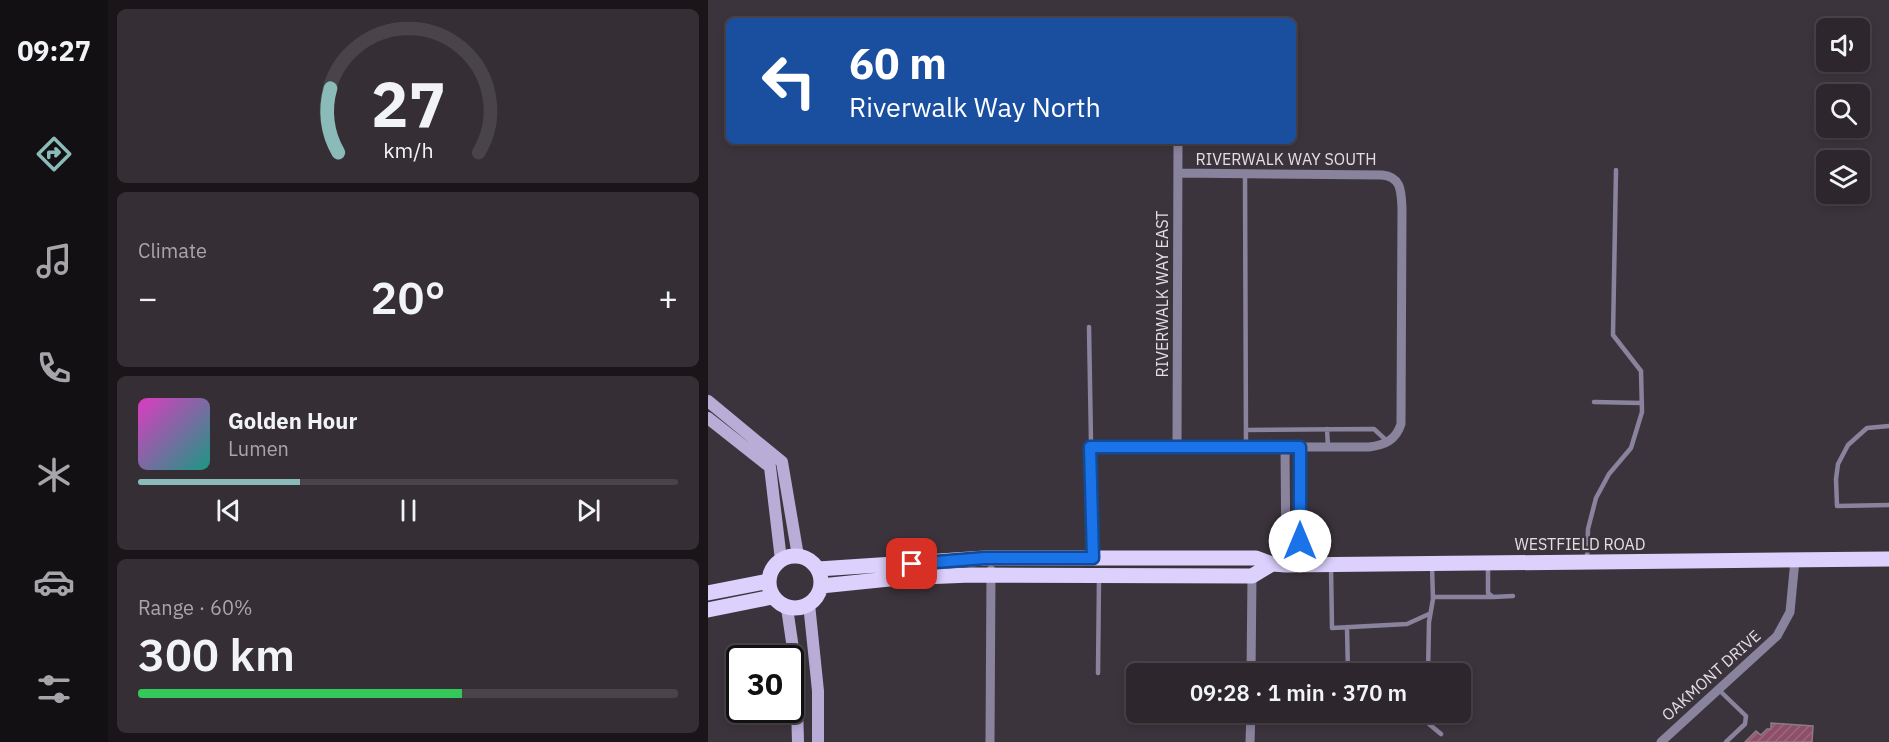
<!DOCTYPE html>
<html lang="en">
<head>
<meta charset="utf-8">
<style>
  :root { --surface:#2d272d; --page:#352f35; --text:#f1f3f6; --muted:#a7a5aa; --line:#484449; --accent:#8bbbb9 }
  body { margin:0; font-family:"IBM Plex Sans",sans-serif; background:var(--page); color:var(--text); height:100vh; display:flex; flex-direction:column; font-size:22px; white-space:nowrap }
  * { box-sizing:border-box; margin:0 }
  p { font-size:20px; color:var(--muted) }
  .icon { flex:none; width:33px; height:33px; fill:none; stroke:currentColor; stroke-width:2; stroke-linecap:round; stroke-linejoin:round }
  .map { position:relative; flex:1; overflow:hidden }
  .panel { display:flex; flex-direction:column; gap:9px; padding:9px; background:#191519; width:600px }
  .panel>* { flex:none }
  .guide { position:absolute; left:18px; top:18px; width:570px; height:126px; border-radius:9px; box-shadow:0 3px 9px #0003,0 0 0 2px var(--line); background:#1a4fa0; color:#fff; overflow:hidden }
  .fabs { position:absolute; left:1108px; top:18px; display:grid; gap:12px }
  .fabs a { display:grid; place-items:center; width:54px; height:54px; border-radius:9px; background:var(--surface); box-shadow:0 3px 9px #0003,0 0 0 2px var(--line); font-size:30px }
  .speed { position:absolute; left:18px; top:645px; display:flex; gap:12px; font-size:30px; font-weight:700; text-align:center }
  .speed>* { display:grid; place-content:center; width:78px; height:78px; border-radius:50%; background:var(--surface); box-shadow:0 3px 9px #0003,0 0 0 2px var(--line); line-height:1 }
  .speed .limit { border:3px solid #111; border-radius:9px; background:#fff; color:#111 }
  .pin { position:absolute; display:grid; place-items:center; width:51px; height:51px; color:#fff; margin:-26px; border-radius:12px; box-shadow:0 3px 9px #0006 }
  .me { position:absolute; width:66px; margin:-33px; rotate:0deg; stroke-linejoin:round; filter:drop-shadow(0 0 4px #0008) }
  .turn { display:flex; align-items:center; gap:21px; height:126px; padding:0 24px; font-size:27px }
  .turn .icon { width:78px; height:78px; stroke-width:2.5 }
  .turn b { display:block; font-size:42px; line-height:51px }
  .big { font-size:45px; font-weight:600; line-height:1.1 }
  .panel .widget { flex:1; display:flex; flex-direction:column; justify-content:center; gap:9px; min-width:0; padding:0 21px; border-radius:9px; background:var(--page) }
  .panel .dial { align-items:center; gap:0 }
  .dial svg { height:156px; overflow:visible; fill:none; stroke:var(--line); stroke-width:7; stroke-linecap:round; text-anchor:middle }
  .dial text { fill:var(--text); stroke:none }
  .song { display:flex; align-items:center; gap:18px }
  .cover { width:72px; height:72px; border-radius:9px; background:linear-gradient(135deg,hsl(310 70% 55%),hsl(170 70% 35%)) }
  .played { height:6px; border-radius:3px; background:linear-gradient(90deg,var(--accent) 30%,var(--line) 30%) }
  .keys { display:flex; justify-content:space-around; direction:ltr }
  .heat { display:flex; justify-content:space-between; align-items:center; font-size:33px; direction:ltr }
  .charge { height:9px; border-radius:4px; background:linear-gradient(90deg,#34c759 60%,var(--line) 0) }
  .trip { position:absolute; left:418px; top:663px; width:345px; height:60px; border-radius:9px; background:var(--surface); box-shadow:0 3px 9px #0003,0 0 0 2px var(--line); font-weight:600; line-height:60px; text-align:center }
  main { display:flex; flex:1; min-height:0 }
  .menu { display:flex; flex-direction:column; width:108px; justify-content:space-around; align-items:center; background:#121012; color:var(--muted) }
  .menu .icon { width:42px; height:42px }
  .menu .selected { color:var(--accent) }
  .menu b { font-size:27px; color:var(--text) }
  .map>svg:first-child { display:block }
  .building { fill:url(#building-hatch); stroke:#8a7d82; stroke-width:1.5 }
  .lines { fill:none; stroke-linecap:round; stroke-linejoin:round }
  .lane { stroke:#8a839d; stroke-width:4.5 }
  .street { stroke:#8a839d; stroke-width:9 }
  .secondary { stroke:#b9add8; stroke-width:12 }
  .primary { stroke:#dcd0fc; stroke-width:15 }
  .route-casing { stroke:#114b97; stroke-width:15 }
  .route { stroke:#1a73e8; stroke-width:10 }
  .labels { text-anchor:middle; stroke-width:5; stroke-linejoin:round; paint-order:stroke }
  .street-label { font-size:16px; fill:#e4dee3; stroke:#3c343c }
</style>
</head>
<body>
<main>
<nav class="menu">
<b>09:27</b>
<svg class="icon selected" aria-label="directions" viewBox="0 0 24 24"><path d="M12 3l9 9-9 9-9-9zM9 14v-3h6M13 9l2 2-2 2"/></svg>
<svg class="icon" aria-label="music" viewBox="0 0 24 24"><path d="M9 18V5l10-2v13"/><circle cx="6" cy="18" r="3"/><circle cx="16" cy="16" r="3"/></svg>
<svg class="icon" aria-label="phone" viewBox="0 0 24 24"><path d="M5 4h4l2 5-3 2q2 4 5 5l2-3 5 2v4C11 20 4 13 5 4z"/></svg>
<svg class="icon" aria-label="climate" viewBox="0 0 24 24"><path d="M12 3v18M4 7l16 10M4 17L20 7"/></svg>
<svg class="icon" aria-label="car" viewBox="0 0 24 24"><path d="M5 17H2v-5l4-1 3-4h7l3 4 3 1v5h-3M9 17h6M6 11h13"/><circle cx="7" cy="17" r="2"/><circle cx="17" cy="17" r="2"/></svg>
<svg class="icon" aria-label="filters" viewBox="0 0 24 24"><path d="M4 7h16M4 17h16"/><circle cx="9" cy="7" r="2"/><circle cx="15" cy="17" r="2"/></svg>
</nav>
<section class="panel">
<div class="widget dial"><svg viewBox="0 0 100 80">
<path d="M14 69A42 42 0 1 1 86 69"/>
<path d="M14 69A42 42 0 0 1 10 36" stroke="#8bbbb9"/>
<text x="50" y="56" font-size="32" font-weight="700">27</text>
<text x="50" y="72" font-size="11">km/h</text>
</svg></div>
<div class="widget"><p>Climate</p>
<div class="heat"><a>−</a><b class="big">20°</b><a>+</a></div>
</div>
<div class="widget">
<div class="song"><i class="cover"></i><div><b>Golden Hour</b><p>Lumen</p></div></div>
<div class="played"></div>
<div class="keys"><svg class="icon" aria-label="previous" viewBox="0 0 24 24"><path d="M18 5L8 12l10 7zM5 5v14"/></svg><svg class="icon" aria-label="pause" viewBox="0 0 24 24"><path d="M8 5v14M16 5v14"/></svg><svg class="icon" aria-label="next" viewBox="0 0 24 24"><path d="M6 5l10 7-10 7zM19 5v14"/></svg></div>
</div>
<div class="widget"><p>Range · 60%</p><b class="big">300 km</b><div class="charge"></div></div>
</section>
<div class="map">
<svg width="1181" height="742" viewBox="0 0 1181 742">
  <defs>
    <pattern id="building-hatch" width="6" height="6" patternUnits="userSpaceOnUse" patternTransform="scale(1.5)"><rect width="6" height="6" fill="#8d4e68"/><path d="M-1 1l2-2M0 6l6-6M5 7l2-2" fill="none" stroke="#9d677d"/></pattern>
  </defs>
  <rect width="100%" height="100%" fill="#3c343c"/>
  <!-- building -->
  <path class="building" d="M1063,723L1105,726L1104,742H1037L1048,731L1053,735L1059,729H1063Z"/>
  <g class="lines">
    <!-- lane -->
    <path class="lane" d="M537,174L538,447
      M381,327L385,556
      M886,402L934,403
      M1181,426L1159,428L1140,445L1130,464L1128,479L1129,506L1181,505
      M619,429L620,447
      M538,430L666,429L680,442
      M879,559L880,529L888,498L901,474L923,448L934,412L933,371L905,335L908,170
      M780,566V593L785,597L805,596
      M623,567L624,628L699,624L721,614
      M725,597H785
      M639,627L640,674
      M390,673L391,579
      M720,674L721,622L725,599L724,566
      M1011,690L1038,716L1037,724L1018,742
      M640,712V717
      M720,712L721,724L733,734"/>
    <!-- street -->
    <path class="street" d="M382,447H661C677,445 688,440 693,424L694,208C693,192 694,177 674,175L470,173
      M469,447L470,141
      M577,447L578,565
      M592,447V565
      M543,674L544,576
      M282,742L283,570
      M542,742L543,712
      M953,742L1069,636L1082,612L1087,560"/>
    <!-- secondary -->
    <path class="secondary" d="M0,401L74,462L90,556
      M0,418L62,467L73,560
      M101,604L110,691V742
      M79,608L88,669L90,742"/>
    <!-- primary -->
    <path class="primary" d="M61 582a26 26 0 1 1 52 0a26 26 0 1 1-52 0Z
      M110,569L277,558H548L564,564L578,565L1181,559
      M113,586L191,578L263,575L544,576L564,564
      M0,593L61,581
      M0,610L64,597"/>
  </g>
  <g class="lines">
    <defs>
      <path id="route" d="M204,564L277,558H385L382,447H592V541"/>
    </defs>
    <!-- route casing -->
    <use href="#route" class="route-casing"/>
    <!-- route -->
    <use href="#route" class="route"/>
  </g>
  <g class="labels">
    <!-- street labels -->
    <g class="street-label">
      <text x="578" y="165">RIVERWALK WAY SOUTH</text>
      <text transform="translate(454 294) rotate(-90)" y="6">RIVERWALK WAY EAST</text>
      <text x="872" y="550">WESTFIELD ROAD</text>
      <text transform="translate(1003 675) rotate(-42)" y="6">OAKMONT DRIVE</text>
    </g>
  </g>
</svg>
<div class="fabs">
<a><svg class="icon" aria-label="sound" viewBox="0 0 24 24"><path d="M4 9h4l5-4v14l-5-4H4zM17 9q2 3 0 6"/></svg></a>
<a><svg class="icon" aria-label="search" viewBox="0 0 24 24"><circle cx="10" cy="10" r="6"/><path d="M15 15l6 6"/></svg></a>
<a><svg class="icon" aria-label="layers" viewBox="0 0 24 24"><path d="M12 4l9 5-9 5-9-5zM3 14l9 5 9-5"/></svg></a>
</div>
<div class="speed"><div class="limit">30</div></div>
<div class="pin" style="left:204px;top:564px;background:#d93025"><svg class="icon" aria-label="arrive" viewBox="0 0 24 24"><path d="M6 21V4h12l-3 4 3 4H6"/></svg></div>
<svg class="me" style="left:592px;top:541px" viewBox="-20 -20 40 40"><circle r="19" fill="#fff"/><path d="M0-13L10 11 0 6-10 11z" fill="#1a73e8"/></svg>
<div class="trip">09:28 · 1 min · 370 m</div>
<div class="guide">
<div class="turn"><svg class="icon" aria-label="left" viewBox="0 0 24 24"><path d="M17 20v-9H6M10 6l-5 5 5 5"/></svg><div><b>60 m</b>Riverwalk Way North</div></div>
</div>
</div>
</main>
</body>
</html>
